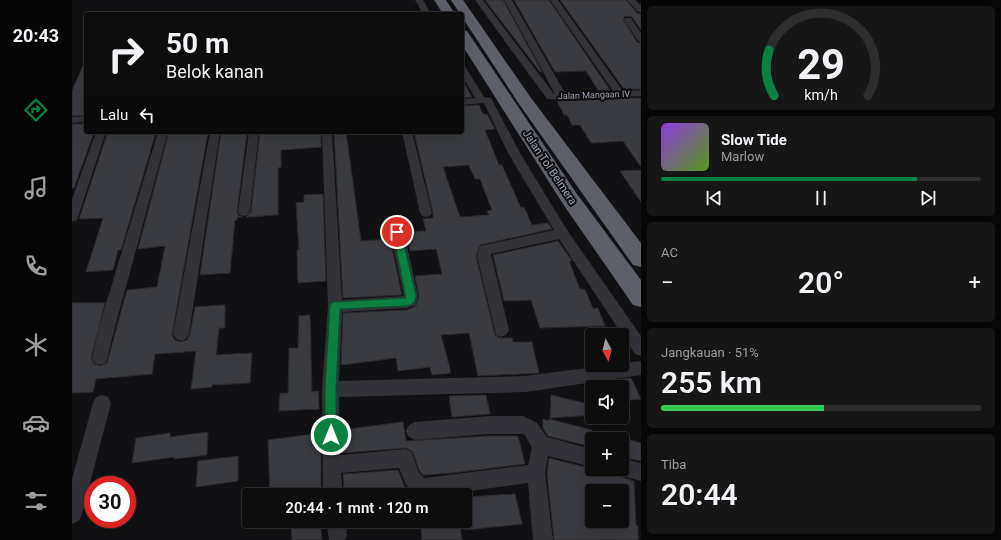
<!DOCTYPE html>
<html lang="id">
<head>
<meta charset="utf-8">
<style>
  :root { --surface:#0d0d0e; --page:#161617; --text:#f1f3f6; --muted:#9a9c9e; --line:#2d2d2e; --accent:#0b8043 }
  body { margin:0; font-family:Roboto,sans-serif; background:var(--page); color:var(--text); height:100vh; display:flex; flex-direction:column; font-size:15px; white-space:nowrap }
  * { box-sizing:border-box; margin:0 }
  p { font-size:13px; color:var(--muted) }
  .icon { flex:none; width:22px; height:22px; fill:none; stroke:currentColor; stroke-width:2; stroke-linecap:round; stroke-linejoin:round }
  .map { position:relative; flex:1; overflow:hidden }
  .details { display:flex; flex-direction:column; gap:6px; padding:6px; background:#070708; width:360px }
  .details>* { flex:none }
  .top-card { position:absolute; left:12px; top:12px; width:380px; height:122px; border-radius:4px; box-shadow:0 4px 16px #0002,0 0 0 1px var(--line); background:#0d0d0e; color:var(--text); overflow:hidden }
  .needle { width:26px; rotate:173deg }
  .fabs { position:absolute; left:513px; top:328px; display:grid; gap:8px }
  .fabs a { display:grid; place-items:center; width:44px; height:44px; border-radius:4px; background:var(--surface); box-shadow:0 4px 16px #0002,0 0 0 1px var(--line); font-size:20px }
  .speed { position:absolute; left:12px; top:476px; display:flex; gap:8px; font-size:20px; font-weight:700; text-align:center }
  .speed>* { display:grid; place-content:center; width:52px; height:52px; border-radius:50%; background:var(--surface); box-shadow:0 4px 16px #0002,0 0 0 1px var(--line); line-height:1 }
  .speed .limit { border:6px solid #d22; background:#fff; color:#111 }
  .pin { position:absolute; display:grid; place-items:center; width:34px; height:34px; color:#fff; margin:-17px; border:2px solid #fff; border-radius:50%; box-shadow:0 1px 4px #0007 }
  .me { position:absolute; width:44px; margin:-22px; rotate:0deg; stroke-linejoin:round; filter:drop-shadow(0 0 3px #0008) }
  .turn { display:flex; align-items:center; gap:14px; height:84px; padding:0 16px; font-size:18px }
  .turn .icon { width:52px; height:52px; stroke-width:2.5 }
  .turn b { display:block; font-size:28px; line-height:34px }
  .then { display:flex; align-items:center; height:38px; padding:0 16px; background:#0003; gap:8px; font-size:15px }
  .big { font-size:30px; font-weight:600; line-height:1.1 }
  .details .widget { flex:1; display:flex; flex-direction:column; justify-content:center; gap:6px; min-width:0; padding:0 14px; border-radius:6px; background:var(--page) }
  .details .dial { align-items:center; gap:0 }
  .dial svg { height:104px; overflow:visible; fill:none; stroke:var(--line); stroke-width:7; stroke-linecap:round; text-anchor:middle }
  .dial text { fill:var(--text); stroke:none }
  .song { display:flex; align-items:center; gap:12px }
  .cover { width:48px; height:48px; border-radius:6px; background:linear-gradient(135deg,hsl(270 70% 55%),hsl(90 70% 35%)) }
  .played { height:4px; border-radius:2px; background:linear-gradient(90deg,var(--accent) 80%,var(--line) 80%) }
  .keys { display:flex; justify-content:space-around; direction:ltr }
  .heat { display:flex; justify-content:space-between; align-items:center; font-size:22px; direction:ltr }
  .charge { height:6px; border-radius:3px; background:linear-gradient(90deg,#34c759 51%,var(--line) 0) }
  .trip { position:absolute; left:170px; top:488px; width:230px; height:40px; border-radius:4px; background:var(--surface); box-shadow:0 4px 16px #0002,0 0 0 1px var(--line); font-weight:600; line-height:40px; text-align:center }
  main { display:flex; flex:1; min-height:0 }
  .tabs { display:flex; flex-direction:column; width:72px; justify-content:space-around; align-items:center; background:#050506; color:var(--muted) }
  .tabs .icon { width:28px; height:28px }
  .tabs .selected { color:var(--accent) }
  .tabs b { font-size:18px; color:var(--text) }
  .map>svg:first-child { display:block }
  .building { fill:#3a3b40; stroke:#2b2b2f; fill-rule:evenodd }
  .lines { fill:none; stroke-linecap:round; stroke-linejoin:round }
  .minor { fill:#323238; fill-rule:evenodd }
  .motorway { fill:#5d5f69; fill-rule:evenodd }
  .route { fill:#0b8043; stroke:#07532c }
  .labels { text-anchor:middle; stroke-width:4; stroke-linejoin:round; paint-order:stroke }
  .far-street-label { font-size:9px; fill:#a1a5b4; stroke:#0c0c0e }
  .street-label { font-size:11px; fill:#a1a5b4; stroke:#0c0c0e }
</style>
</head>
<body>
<main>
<nav class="tabs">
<b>20:43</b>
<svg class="icon selected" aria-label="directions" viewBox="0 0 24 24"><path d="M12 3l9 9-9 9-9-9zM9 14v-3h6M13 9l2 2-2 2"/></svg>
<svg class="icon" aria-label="music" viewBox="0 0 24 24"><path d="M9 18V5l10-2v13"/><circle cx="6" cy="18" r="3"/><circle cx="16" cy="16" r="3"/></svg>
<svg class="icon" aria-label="phone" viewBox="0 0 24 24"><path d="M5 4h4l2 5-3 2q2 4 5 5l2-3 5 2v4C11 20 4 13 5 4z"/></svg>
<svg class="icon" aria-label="climate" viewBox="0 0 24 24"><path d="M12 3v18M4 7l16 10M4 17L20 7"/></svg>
<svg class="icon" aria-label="car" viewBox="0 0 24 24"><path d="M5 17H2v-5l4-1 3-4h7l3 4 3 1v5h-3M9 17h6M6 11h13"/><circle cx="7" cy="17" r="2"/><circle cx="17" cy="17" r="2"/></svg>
<svg class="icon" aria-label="filters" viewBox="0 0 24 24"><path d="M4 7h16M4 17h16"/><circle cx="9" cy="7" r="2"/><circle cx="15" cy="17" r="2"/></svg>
</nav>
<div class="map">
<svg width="569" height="540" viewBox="0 0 569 540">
  <rect width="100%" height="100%" fill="#111113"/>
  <!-- building -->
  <path class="building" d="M413,0H431L470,72H468Z
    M442,0H477L538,90H526L514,71L483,72Z
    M488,0H554L565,13L569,14V30L560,17L553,16L551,19L565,42L569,43V89H552Z
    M14,58V115L0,116V91Z
    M390,79L400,97L390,98Z
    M569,98V167L551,141L519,143L508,125H500L495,115H492L485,101Z
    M407,105L411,114H415L423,129L413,130L427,165H430L449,208L452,207L460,225L476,223L480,229L408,245L404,256L423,335L428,338H440L441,342H460L467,373L406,376L397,333L369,335L379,373L360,375L358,367L326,371L324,358L269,365L271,313L335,310L344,306L347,296L343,276L370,274L364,249L338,251L334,232L354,231L351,219L361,218V213L342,132H353L354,134L390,132V106ZM397,165L403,179H408L420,210L415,211L417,215L388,217L371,167Z
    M0,124H14V132H22L2,188H0Z
    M58,132H84L49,250H46L41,270L14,272L31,218L7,219L35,134Z
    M97,132H136L100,335L103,340L108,342L115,340L118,334L123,307L153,305V328H147L144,355L180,353L178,383L140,385V387L119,389L124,351L112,352L83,354L80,374L24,379L21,392L0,393V303H33L19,358L22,364L28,366L35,363L55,290L85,287L93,246L66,249Z
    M149,132H175L165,212L167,216L171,217H165V220H163L158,273L128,275Z
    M188,132H220V133L249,132V147L209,150V167L206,168V215L174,217L179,212Z
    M262,132H274L289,241L318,239L330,295L271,298Z
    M569,170V202L548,171Z
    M251,194L254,281L226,283L225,250H227L224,203L232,202V195Z
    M486,241L500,261H497L508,289H513L521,309L526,308L533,326L468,328L459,300L432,301L421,255Z
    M238,315L240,392L246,391L247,409L207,411L208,393H216L217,348H226L227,316Z
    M559,378L569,399L550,401V379Z
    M414,395L418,414L380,417L377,396Z
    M479,395L520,405V415L478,418Z
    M471,419L477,421V419L520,430V447L476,436L471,428Z
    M331,422L334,441L417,436H446L453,464L380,473L351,475L347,470L341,452L335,448L269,453V430Z
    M136,432L135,455L102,459V457L60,463L64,438L98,433V437Z
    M249,433V492L229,495H198L196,440Z
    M550,438L569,443V461L550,457Z
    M166,456V481L124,487L126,461Z
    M477,458L520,469H531L541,472L543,475L562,481L564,525L566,526V540H482L475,473ZM520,491H550V521H520Z
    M326,470L334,490L272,494L271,474Z
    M443,494L450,524L393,530V497Z
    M219,521H248L250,540H220Z
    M348,521H387L390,540H350Z"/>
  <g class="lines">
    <!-- minor -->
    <path class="minor" d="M343,0H351L359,14H351Z
      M403,0H411L482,94H483L432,0H440L493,93L541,91L478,0H486L551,91L569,90V96L490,100L475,99Z
      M555,0H563L569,5V12H566Z
      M553,18H559L569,33V42L566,41L552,20Z
      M390,65L393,66L412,97L419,98L420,100L448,153L495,230L569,336V356L563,354L487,239L419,254L437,330L434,335L429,337L424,335L405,256L408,246L482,230L436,153L412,103L390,105V99L403,98L390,76Z
      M14,116V122L0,123V117Z
      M24,132H34L6,217L5,220L0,222V199Z
      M86,132H96L43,327L34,363L28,365L22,363L20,358L27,327Z
      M138,132H148L117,334L114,339L109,341L104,339L101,334Z
      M177,132H187L178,212L176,215L172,216L168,215L166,212Z
      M250,132H260L270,300L332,296L318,232L320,229L325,227L330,229L332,232L346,296L344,305L335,308L270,312L267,381L454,376L537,365H550V363L569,361V375L454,392L267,397L268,455L334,449L340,452L346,471L352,478L456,465L460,447L453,435L450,434H417L343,440L337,437L334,431L337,425L343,422L417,416H451L465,423L475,437L520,449V467L476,456L473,473L481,540H461L456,483L369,495H344L334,485L327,468L269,473L271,495H251L250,389L256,306Z
      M330,132H340L360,213L358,216L354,217L350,216L348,213Z
      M30,395L36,397L39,403L10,514L7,521L0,524V479L21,403L24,397Z
      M550,458L569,463V481L543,474L542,469H550Z
      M254,521H274L275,536L273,540H257Z"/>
    <!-- motorway -->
    <path class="motorway" d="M362,0H374L383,14H371Z
      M379,0H391L459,98L569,243V267L561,265L447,104L390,17V14H388Z
      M390,30L395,31L505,194L569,280V307L561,305L491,204L390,45Z"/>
  </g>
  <!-- route -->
  <path class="route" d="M325,229L329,232L344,296L342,303L335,306L268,309L264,389V435L263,439L259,440L255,439L253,435V389L258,306L260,303L263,302L334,298L321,232Z"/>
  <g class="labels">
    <!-- far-street labels -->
    <g class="far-street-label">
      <text transform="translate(522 95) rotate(-2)" y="3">Jalan Mangaan IV</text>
    </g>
    <!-- street labels -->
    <g class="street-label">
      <text transform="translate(478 167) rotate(56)" y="4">Jalan Tol Belmera</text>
    </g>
  </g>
</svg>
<div class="fabs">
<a><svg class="needle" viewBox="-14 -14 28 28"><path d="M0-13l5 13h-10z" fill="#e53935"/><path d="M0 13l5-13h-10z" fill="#9a9c9e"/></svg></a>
<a><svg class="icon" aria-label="sound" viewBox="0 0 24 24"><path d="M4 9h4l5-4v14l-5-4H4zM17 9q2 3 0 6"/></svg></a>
<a>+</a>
<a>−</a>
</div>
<div class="speed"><div class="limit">30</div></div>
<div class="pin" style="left:325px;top:232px;background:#d93025"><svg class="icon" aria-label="arrive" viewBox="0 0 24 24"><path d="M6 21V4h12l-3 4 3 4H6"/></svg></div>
<svg class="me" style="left:259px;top:435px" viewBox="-20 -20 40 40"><circle r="17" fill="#0b8043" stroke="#fff" stroke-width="3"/><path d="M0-11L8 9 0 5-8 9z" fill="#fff"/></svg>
<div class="trip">20:44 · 1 mnt · 120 m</div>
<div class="top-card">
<div class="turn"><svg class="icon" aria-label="right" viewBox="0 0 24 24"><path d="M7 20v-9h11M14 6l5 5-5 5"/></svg><div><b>50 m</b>Belok kanan</div></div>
<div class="then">Lalu<svg class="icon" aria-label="left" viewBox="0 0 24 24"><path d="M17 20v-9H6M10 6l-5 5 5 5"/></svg></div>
</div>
</div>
<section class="details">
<div class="widget dial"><svg viewBox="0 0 100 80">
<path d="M14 69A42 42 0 1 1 86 69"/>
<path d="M14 69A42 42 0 0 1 10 34" stroke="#0b8043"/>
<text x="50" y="56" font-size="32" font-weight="700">29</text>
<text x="50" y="72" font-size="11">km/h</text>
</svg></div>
<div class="widget">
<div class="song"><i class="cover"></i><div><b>Slow Tide</b><p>Marlow</p></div></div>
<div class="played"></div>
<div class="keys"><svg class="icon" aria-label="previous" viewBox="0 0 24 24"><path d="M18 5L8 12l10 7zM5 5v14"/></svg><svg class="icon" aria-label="pause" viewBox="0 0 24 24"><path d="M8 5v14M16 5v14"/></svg><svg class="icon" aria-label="next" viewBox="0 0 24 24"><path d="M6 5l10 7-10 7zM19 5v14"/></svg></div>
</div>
<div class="widget"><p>AC</p>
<div class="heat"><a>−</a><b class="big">20°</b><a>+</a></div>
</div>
<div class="widget"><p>Jangkauan · 51%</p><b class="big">255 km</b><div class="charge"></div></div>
<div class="widget"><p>Tiba</p><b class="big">20:44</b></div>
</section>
</main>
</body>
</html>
